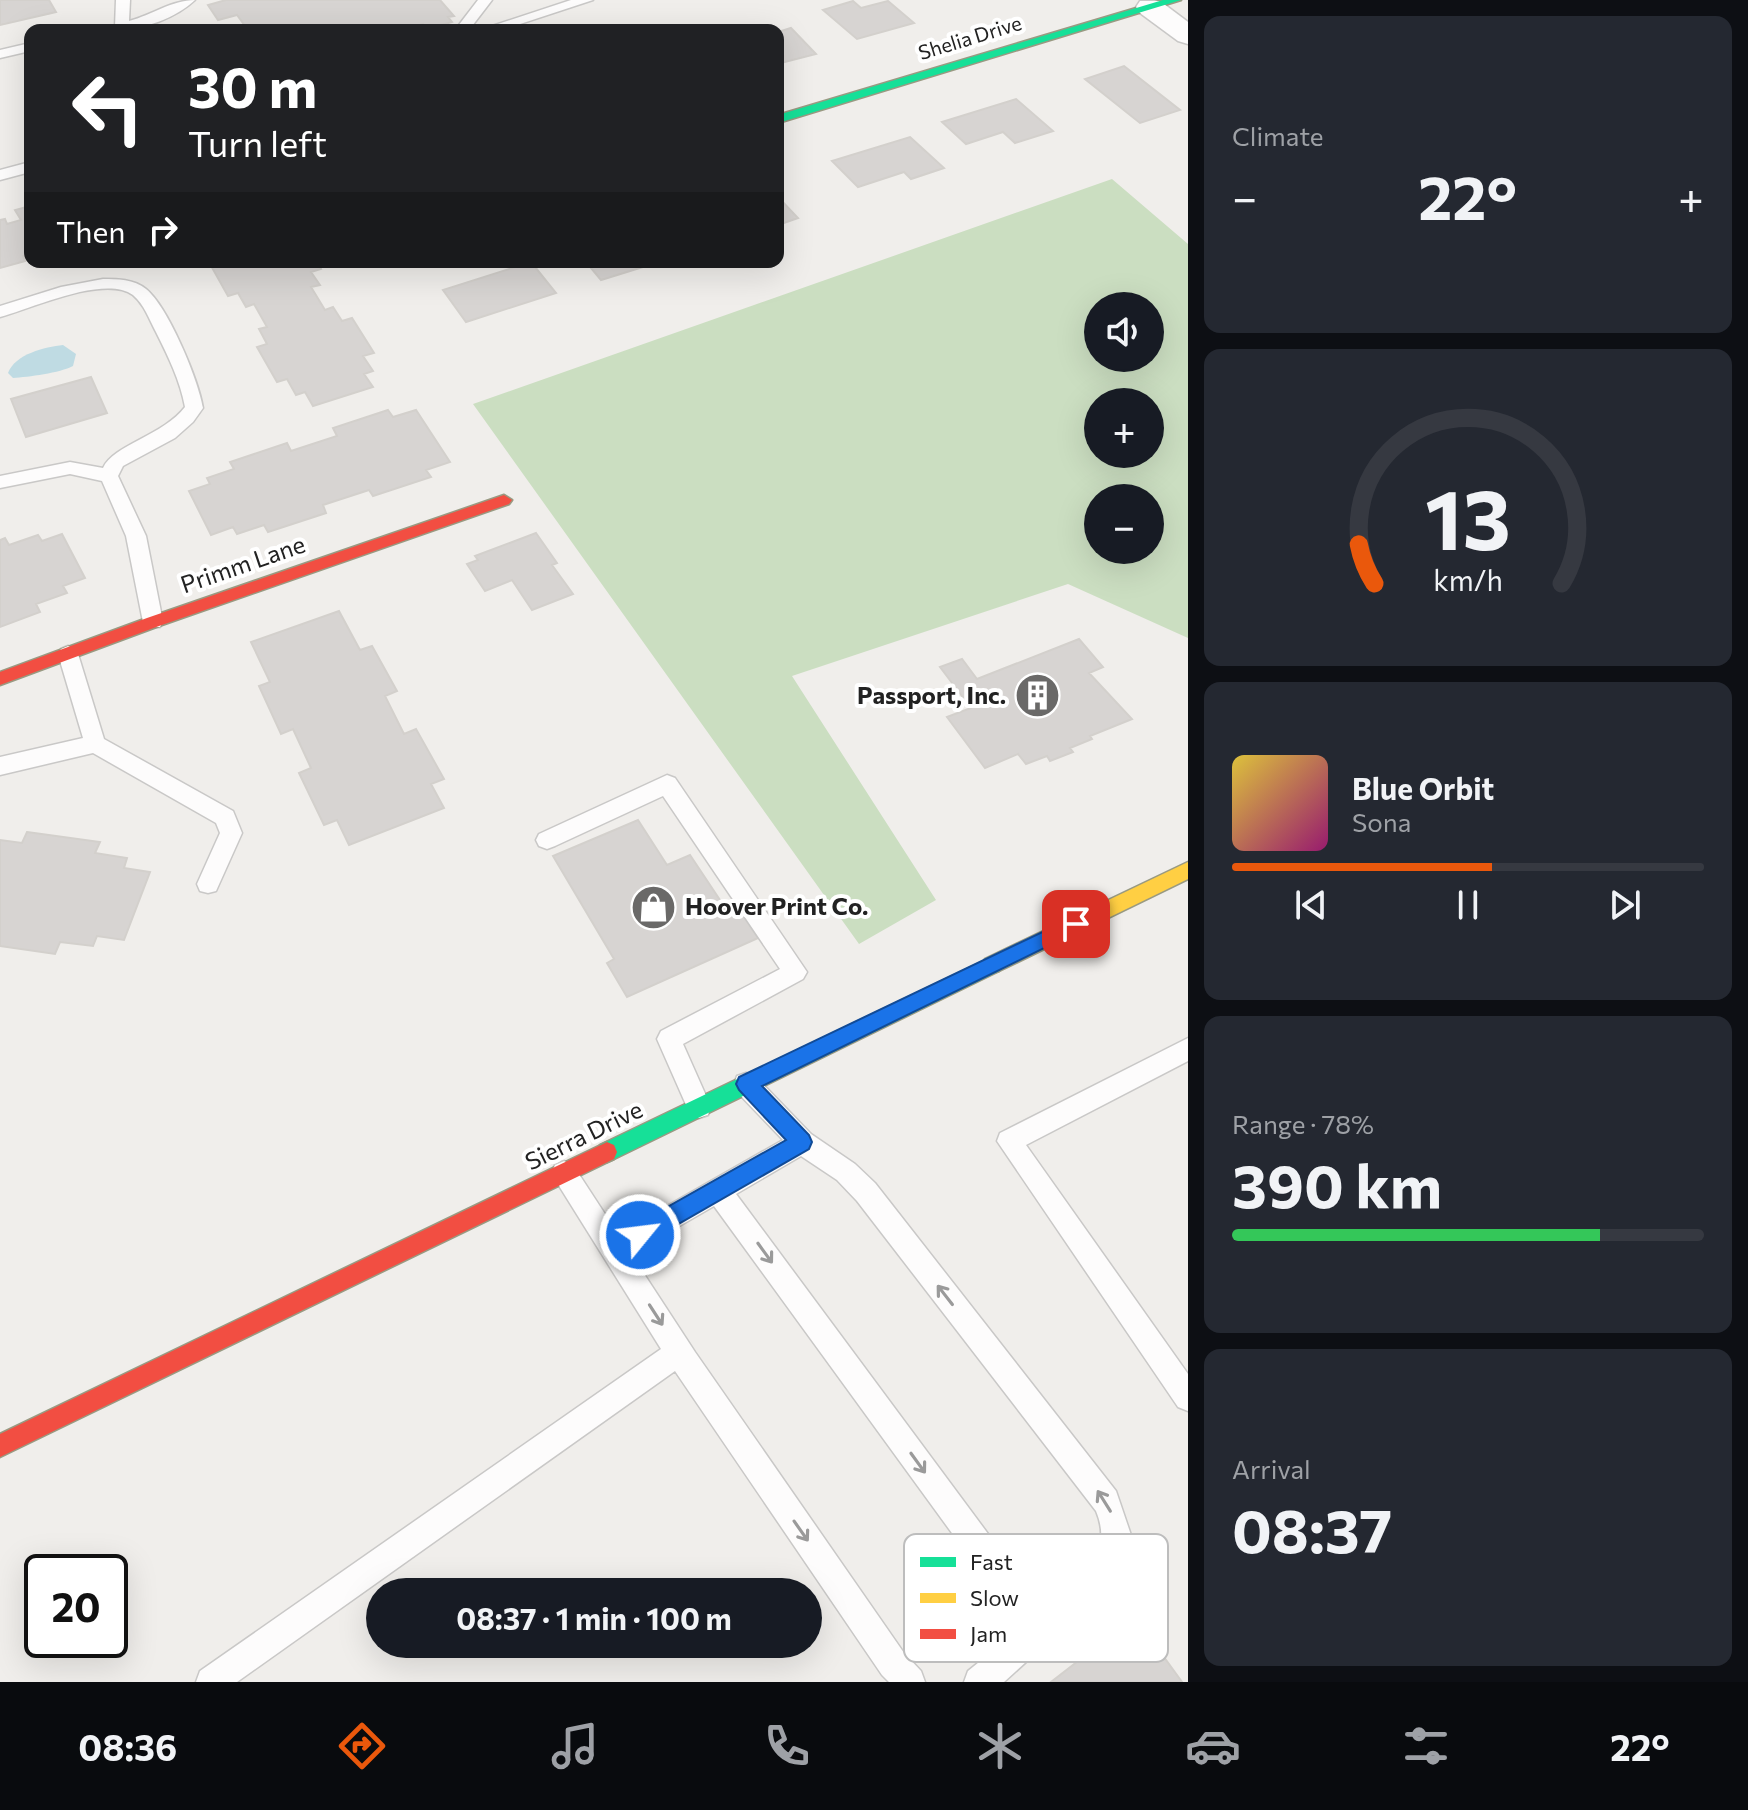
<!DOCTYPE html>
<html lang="en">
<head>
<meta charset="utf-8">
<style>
  :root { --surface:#171b24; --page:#242831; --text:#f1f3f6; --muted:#9ea1a6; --line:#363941; --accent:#ea580c }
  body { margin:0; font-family:Commissioner,sans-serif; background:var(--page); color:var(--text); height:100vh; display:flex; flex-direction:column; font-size:30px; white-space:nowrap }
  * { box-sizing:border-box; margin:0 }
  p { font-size:26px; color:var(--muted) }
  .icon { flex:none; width:44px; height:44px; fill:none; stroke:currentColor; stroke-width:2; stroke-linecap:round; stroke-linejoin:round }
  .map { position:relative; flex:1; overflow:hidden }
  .side { display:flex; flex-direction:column; gap:16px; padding:16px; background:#0d0f14; width:560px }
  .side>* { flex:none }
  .hud { position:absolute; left:24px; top:24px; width:760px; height:244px; border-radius:16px; box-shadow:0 8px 32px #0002; background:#202124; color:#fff; overflow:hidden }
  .fabs { position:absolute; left:1084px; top:292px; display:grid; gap:16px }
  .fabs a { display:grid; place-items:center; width:80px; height:80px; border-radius:50%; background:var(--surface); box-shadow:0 8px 32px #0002; font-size:40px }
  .speed { position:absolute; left:24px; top:1554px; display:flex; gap:16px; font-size:40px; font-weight:700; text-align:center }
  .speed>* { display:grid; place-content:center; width:104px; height:104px; border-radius:50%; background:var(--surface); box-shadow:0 8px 32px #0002; line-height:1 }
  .speed .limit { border:4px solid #111; border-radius:12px; background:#fff; color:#111 }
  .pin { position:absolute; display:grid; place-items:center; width:68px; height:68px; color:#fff; margin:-34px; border-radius:16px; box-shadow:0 4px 12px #0006 }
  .me { position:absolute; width:88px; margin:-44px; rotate:61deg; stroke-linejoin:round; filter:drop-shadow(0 0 6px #0008) }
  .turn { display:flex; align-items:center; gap:28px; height:168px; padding:0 32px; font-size:36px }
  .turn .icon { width:104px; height:104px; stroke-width:2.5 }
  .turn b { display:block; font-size:56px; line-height:68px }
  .then { display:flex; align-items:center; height:76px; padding:0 32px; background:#0003; gap:16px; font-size:30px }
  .big { font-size:60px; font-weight:700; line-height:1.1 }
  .side .card { flex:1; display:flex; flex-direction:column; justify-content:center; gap:12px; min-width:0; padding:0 28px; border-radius:16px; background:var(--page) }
  .side .dial { align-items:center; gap:0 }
  .dial svg { height:208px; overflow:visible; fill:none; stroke:var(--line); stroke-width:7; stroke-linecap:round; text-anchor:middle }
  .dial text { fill:var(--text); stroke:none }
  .song { display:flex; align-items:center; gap:24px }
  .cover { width:96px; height:96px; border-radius:12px; background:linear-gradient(135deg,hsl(50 70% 55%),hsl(320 70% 35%)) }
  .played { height:8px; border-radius:4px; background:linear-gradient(90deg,var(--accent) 55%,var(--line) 55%) }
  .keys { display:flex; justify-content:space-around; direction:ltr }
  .heat { display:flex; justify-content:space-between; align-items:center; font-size:44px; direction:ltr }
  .charge { height:12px; border-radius:6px; background:linear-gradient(90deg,#34c759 78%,var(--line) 0) }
  .trip { position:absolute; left:366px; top:1578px; width:456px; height:80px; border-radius:40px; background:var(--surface); box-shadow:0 8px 32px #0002; font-weight:700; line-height:80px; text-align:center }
  .menu { display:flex; height:128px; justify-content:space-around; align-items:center; background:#090b0e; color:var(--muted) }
  .menu .icon { width:56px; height:56px }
  .menu .on { color:var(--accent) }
  .menu b { font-size:36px; color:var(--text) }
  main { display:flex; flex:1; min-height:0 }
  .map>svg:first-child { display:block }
  .forest { fill:#cbdec1; fill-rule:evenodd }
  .water { fill:#bfdbe3 }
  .building { fill:#d7d4d2; stroke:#d3d0cc; stroke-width:2 }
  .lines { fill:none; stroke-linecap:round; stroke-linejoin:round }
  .lane-casing { stroke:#c9c8c7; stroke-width:3 }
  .street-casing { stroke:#c9c8c7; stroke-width:3 }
  .fast-casing { stroke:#999a82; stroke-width:3 }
  .slow-casing { stroke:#999a82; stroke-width:3 }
  .jam-casing { stroke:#999a82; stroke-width:3 }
  .lane { fill:#fdfcfc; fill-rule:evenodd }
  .street { fill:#fdfcfc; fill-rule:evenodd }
  .fast { fill:#16e098; fill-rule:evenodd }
  .slow { fill:#ffcf43; fill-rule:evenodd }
  .jam { fill:#f24e42; fill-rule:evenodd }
  .oneway { stroke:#9a9a9a }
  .route { fill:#1a73e8; stroke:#114b97; stroke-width:2 }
  .labels { text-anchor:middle; stroke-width:8; stroke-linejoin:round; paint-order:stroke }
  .far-street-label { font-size:20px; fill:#222; stroke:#fff }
  .street-label { font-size:24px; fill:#222; stroke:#fff }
  .poi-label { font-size:24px; font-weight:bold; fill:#222; stroke:#fff; text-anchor:end }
  .key { fill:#fff; stroke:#bdbdbd; stroke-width:2 }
  .key-label { font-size:22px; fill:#222 }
</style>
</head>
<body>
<main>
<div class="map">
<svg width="1188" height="1682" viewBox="0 0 1188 1682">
  <rect width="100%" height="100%" fill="#f0eeeb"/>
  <!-- forest -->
  <path class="forest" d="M1112,179L1188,244V638L1068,584L792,676L936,900L859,944L473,404ZM1098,306H1150V358H1098ZM1098,402H1150V454H1098ZM1098,498H1150V550H1098Z"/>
  <!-- water -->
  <path class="water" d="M63,345L76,354L73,366C60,373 28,377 13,378L8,373C15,354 45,347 63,345Z"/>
  <!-- building -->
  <path class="building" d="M0,0H49L56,12L0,25Z
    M226,0H440L454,16L448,17L452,22L428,29L423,24L406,30H248L237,15L218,20L208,5Z
    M853,1L861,8L888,1L914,23L857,39L823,10Z
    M791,28L816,54L781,63L778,62V32Z
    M1124,66L1180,110L1140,123L1085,79Z
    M1016,99L1053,131L1015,143L1003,132L966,144L942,122Z
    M910,137L944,168L911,179L904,172L858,187L832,161Z
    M778,197L798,218L778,225Z
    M30,206V254L23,256L25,261L0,268V220L5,219L7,224L21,220L15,210Z
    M218,262H317L321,269L311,272L320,285L311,287L325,310L333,307L342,321L352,318L374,353L363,356L373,371L364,374L373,387L313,406L305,392L296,395L287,379L277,382L257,347L267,344L259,329L267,327L254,304L246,307L238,293L228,296L210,264Z
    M531,262L556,293L466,322L443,290Z
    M586,262H659L601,280Z
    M91,377L107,413L26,437L11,399Z
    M388,410L393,417L416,410L450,462L426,470L431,477L373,496L369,490L323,505L326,513L268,532L264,525L237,534L233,527L211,535L189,491L210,484L207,478L234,469L230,462L287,443L291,451L337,436L333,428Z
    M536,533L557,563L552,565L573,594L532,610L512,580L485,591L467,564L478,560L475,556Z
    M62,534L85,578L63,586L67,593L36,604L40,612L0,627V540L5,538L9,545L38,535L42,541Z
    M339,611L360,650L372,646L397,691L385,696L404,734L416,729L444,779L431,784L444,808L349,845L337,820L324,825L299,773L311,768L293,729L281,734L259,686L270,682L251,642Z
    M1079,639L1103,667L1089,673L1132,719L1090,736L1092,739L1070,748L1073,752L1050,761L1047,756L1026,764L1018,754L985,768L947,717L971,708L940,667L962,659L977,679Z
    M638,820L667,865L690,855L726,909L736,905L758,938L627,997L607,963L614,959L553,856Z
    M27,832L100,842L95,853L127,858L124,868L150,872L124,940L97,936L93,946L60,942L55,954L0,946V840L22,843Z
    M1135,1617L1182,1682H1051Z"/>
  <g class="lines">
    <defs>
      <path id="lane" d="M116,0H130L129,21C152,15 172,0 195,0C176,18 143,30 117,30L115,27Z
        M478,0H492L469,30H455Z
        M571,0H593L502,30H480Z
        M30,43V51L0,58V50Z
        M30,162V172L0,180V170Z
        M103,279C117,279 134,279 146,289C168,307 198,379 203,408L193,422L175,438L123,466L118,476L146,536L163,622L160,627H146L143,622L126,536L102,481L70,474L0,488V476L70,462L103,468C113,445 164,435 185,407C180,380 168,356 156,332C149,319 144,304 133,295C105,274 30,309 0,317V306L61,287Z
        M68,646L75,649L78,654L104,739L233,811L242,833L216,891L208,893L200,891L197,884L220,833L216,823L93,753L0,775V757L83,738L58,654L61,649Z
        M667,775L675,778L807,972L803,979L683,1044L711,1107L708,1115L699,1118L690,1115L687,1107L657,1039L661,1031L780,969L663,796L555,846L547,849L539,846L536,840L539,834Z
        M1188,1038V1061L1026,1145L1188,1374V1411L1178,1407L997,1141L1000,1133Z
        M746,1073L755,1076L811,1134L855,1164L875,1183L1116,1491L1132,1538L1120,1573L1113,1583L1004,1682H964L968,1671L1021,1628L714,1206L631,1254L695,1352L904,1653L921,1671L925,1682H889L882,1675L675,1371L237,1682H196L200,1671L661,1349L551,1173L555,1165L564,1161L573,1165L618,1234L783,1140L737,1092L734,1084L737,1076ZM801,1156L837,1180L857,1201L1096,1511C1116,1559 1075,1579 1043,1608L736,1194Z"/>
      <path id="street" d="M1140,1H1160L1188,22V44L1178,41L1140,13L1136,7Z"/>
      <path id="fast" d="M1163,0H1181L778,123V115Z
        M992,957L999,959L1001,965L999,971L614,1159L607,1162L600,1159L597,1152L600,1145Z"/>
      <path id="slow" d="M1188,862V879L999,971L992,973L985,971L983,965L985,959Z"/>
      <path id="jam" d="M504,495L512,500L509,504L159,626L0,685V672L147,618Z
        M607,1142L614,1145L617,1152L614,1159L0,1457V1434Z"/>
    </defs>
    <!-- lane casing -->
    <use href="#lane" class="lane-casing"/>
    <!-- street casing -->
    <use href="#street" class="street-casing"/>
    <!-- fast casing -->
    <use href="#fast" class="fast-casing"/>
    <!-- slow casing -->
    <use href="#slow" class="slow-casing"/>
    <!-- jam casing -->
    <use href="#jam" class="jam-casing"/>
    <!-- lane -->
    <use href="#lane" class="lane"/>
    <!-- street -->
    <use href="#street" class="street"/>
    <!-- fast -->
    <use href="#fast" class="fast"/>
    <!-- slow -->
    <use href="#slow" class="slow"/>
    <!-- jam -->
    <use href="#jam" class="jam"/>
  </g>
  <!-- one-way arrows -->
  <defs><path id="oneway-shaft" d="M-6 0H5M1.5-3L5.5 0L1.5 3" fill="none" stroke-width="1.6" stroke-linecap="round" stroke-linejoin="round" transform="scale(2)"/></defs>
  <g class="oneway">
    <use href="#oneway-shaft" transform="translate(765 1253) rotate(54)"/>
    <use href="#oneway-shaft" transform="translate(945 1295) rotate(-128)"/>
    <use href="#oneway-shaft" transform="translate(656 1315) rotate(57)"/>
    <use href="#oneway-shaft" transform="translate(918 1463) rotate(54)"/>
    <use href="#oneway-shaft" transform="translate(1104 1501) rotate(-122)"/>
    <use href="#oneway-shaft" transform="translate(801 1531) rotate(55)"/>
  </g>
  <!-- route -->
  <path class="route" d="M1076,916L1083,918L1086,924L1083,929L762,1086L809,1135L812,1142L809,1149L647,1242L640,1245L632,1242L629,1235L632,1227L786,1140L739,1090L736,1084L739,1077Z"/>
  <!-- icons -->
  <defs>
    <symbol id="building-disc" viewBox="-11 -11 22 22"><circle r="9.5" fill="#6a6968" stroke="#fff"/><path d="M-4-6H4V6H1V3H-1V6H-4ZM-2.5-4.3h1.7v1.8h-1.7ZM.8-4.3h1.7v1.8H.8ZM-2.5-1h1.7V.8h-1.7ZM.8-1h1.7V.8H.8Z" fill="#fff"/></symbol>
    <symbol id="shop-disc" viewBox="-11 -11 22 22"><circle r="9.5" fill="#6a6968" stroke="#fff"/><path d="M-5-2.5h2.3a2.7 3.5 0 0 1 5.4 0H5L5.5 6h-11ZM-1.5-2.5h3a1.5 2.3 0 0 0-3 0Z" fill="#fff"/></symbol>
  </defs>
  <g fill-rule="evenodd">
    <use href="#building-disc" x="1012" y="670" width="51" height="51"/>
    <use href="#shop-disc" x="628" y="882" width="51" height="51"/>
  </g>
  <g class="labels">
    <!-- far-street labels -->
    <g class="far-street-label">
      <text transform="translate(970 38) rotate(-17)" y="7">Shelia Drive</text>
    </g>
    <!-- street labels -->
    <g class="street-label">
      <text transform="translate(243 565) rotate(-19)" y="8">Primm Lane</text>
      <text transform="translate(584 1136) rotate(-26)" y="8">Sierra Drive</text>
    </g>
    <!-- poi labels -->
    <g class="poi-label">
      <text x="1006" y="704">Passport, Inc.</text>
      <text x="685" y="915" text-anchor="start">Hoover Print Co.</text>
    </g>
  </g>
  <!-- legend -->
  <rect x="904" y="1534" width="264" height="128" rx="12" class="key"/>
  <rect x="920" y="1557" width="36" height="10" fill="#16e098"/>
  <rect x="920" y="1593" width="36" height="10" fill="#ffcf43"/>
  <rect x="920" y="1629" width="36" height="10" fill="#f24e42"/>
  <g class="key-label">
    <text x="970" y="1570">Fast</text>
    <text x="970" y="1606">Slow</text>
    <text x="970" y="1642">Jam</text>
  </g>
</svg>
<div class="fabs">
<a><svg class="icon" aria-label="sound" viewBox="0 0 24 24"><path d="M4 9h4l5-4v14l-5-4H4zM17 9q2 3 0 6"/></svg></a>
<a>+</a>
<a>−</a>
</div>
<div class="speed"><div class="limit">20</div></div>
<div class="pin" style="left:1076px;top:924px;background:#d93025"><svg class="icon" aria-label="arrive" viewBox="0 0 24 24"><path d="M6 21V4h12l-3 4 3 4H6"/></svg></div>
<svg class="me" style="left:640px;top:1235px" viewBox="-20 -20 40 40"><circle r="17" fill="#1a73e8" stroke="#fff" stroke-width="3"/><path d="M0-11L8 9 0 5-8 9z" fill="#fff"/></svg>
<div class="trip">08:37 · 1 min · 100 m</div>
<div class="hud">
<div class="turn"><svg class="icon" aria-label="left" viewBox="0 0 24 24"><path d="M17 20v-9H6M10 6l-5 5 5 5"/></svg><div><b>30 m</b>Turn left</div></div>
<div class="then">Then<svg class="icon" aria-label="right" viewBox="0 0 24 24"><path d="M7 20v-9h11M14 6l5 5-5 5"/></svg></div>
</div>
</div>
<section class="side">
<div class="card"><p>Climate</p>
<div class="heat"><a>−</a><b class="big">22°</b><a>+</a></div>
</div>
<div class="card dial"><svg viewBox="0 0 100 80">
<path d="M14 69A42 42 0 1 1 86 69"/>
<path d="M14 69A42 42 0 0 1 8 54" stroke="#ea580c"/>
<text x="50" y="56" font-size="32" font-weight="700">13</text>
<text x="50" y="72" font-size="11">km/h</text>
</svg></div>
<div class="card">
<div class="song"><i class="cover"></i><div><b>Blue Orbit</b><p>Sona</p></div></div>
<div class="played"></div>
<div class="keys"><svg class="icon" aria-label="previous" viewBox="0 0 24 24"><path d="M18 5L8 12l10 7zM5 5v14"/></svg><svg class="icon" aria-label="pause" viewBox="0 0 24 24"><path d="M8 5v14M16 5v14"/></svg><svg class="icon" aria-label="next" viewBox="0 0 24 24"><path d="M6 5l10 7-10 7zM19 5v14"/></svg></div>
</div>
<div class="card"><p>Range · 78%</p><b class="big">390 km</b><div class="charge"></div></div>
<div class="card"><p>Arrival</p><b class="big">08:37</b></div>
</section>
</main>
<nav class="menu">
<b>08:36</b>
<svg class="icon on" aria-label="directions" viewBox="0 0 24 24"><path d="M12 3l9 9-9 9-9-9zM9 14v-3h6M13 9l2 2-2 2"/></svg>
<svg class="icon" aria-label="music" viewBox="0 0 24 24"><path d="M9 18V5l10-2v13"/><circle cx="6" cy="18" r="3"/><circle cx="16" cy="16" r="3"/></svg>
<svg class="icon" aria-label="phone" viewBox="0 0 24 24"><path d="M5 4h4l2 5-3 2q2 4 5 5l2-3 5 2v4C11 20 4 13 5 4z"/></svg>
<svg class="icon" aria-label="climate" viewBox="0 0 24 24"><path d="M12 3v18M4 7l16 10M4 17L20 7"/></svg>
<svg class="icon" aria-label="car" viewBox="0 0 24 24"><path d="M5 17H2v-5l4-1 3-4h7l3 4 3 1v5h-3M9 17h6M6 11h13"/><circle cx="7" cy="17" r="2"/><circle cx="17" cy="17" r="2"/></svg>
<svg class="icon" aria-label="filters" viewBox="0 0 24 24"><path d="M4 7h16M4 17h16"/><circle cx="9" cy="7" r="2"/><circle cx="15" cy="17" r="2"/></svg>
<b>22°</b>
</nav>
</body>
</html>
